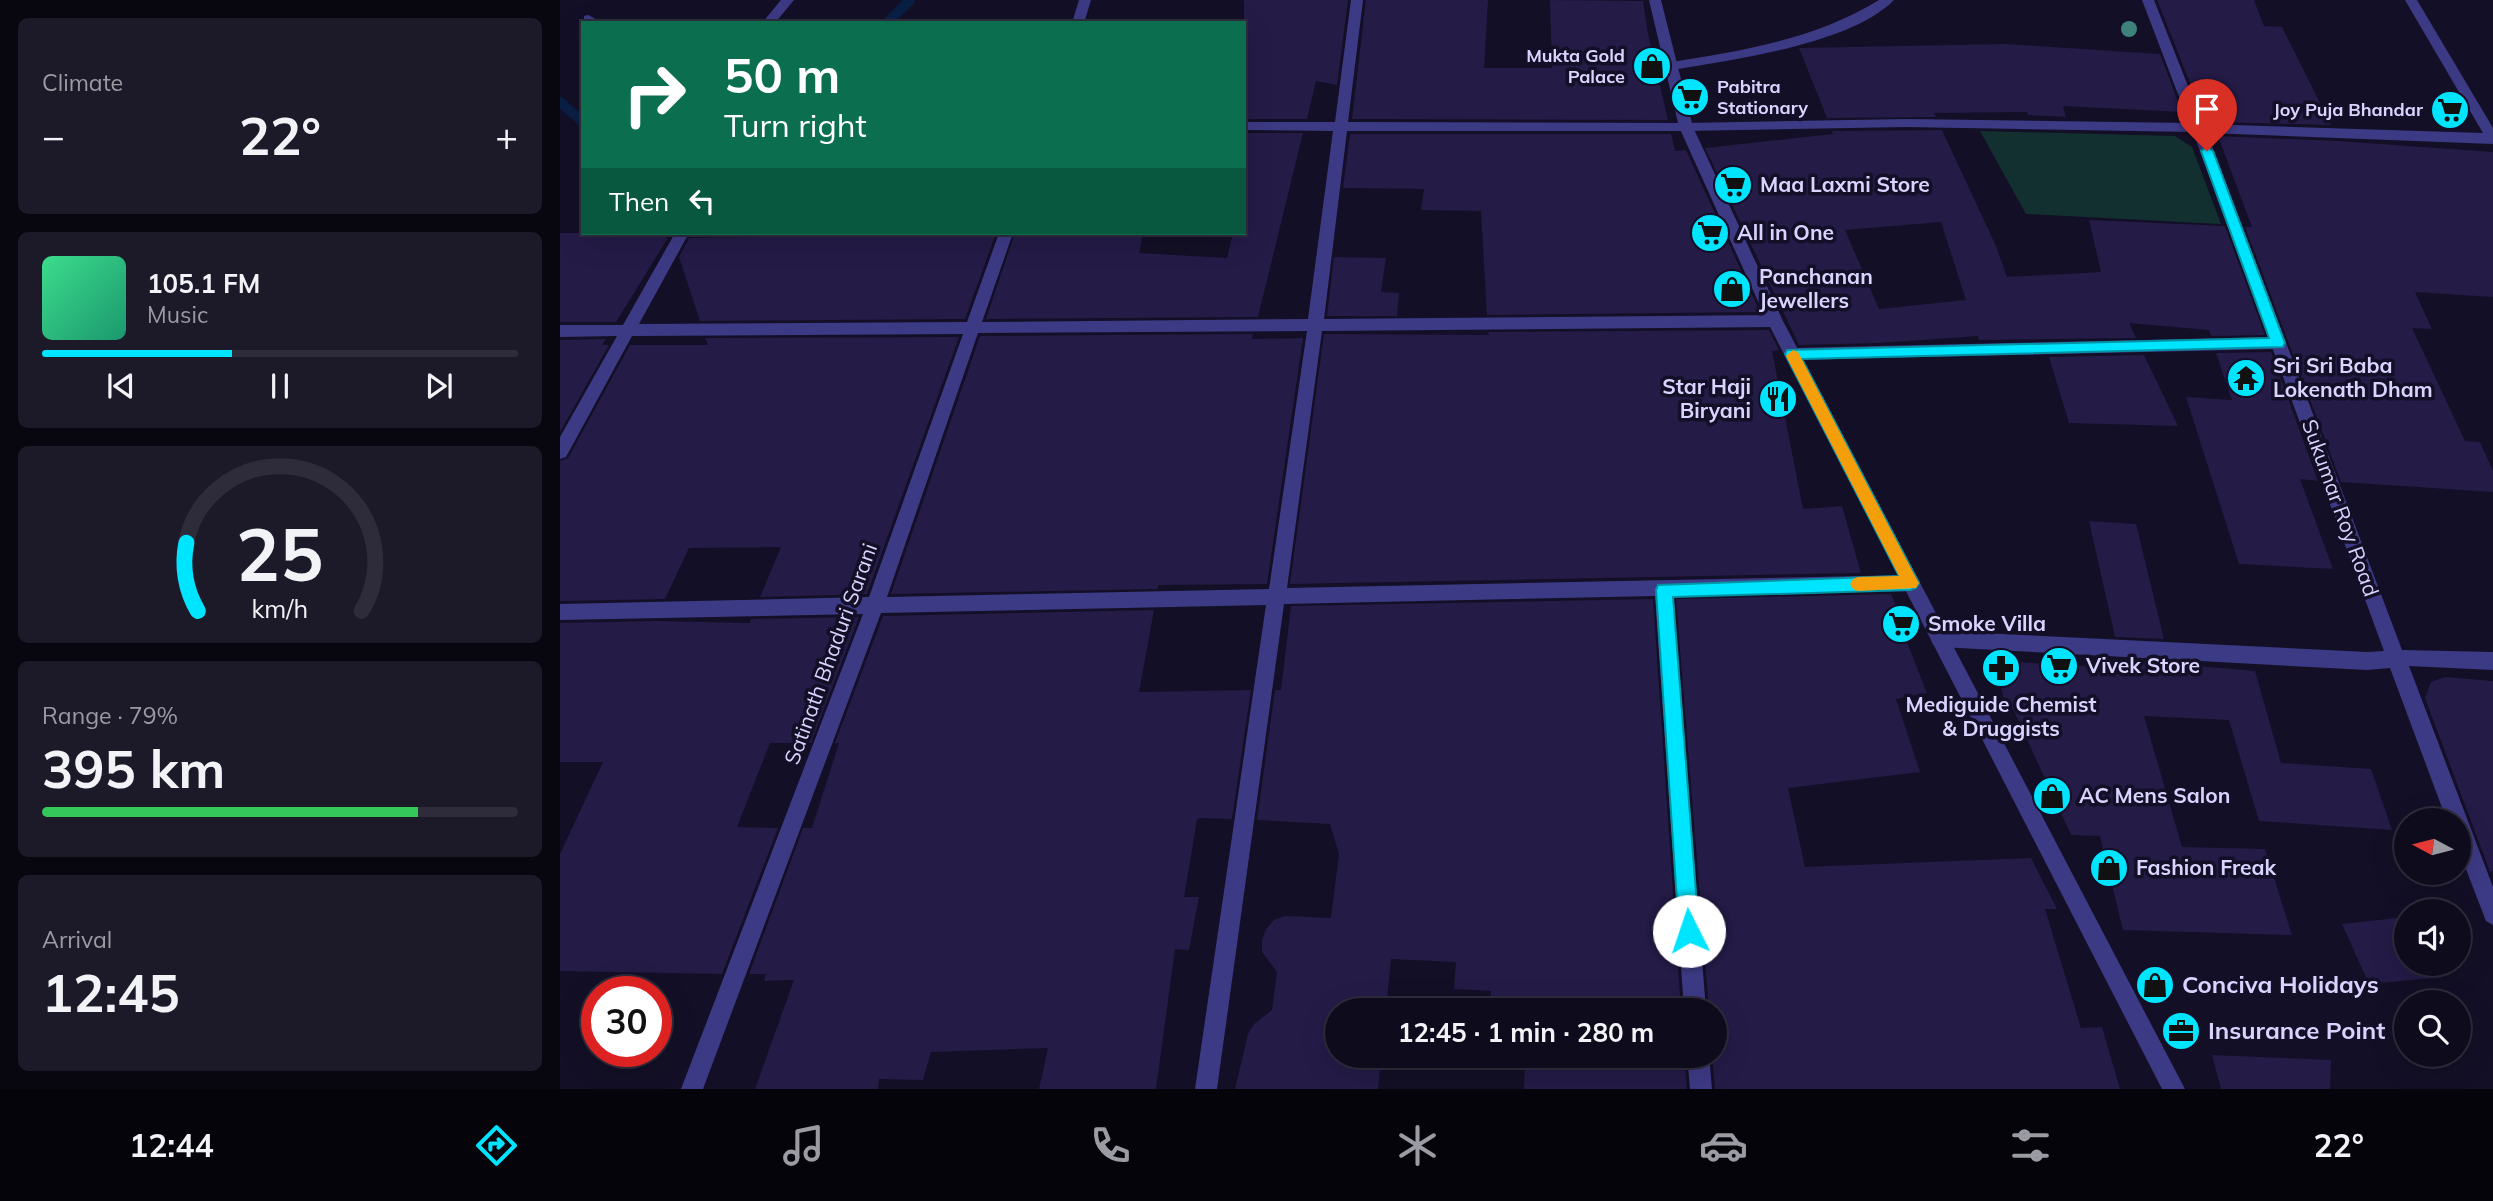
<!DOCTYPE html>
<html lang="en">
<head>
<meta charset="utf-8">
<style>
  :root { --surface:#0e0b1c; --page:#1c1929; --text:#f1f3f6; --muted:#9b9ba3; --line:#2e2b3b; --accent:#00e5ff }
  body { margin:0; font-family:Mulish,sans-serif; background:var(--page); color:var(--text); height:100vh; display:flex; flex-direction:column; font-size:26px; white-space:nowrap }
  * { box-sizing:border-box; margin:0 }
  p { font-size:23px; color:var(--muted) }
  .icon { flex:none; width:38px; height:38px; fill:none; stroke:currentColor; stroke-width:2; stroke-linecap:round; stroke-linejoin:round }
  .map { position:relative; flex:1; overflow:hidden }
  .drawer { display:flex; flex-direction:column; gap:18px; padding:18px; background:#08060f; width:560px }
  .drawer>* { flex:none }
  .guide { position:absolute; left:21px; top:21px; width:665px; height:214px; border-radius:0px; box-shadow:0 7px 28px #0002,0 0 0 2px var(--line); background:#0b6e4f; color:#fff; overflow:hidden }
  .needle { width:46px; rotate:277deg }
  .buttons { position:absolute; left:1834px; top:808px; display:grid; gap:14px }
  .buttons a { display:grid; place-items:center; width:77px; height:77px; border-radius:50%; background:var(--surface); box-shadow:0 7px 28px #0002,0 0 0 2px var(--line); font-size:35px }
  .speed { position:absolute; left:21px; top:976px; display:flex; gap:14px; font-size:35px; font-weight:700; text-align:center }
  .speed>* { display:grid; place-content:center; width:91px; height:91px; border-radius:50%; background:var(--surface); box-shadow:0 7px 28px #0002,0 0 0 2px var(--line); line-height:1 }
  .speed .limit { border:10px solid #d22; background:#fff; color:#111 }
  .pin { position:absolute; display:grid; place-items:center; width:60px; height:60px; color:#fff; margin:-72px -30px; border-radius:50% 50% 50% 0; rotate:-45deg; box-shadow:0 0 7px #0007 }
  .pin .icon { rotate:45deg }
  .me { position:absolute; width:77px; margin:-38px; rotate:356deg; stroke-linejoin:round; filter:drop-shadow(0 0 5px #0008) }
  .turn { display:flex; align-items:center; gap:24px; height:147px; padding:0 28px; font-size:32px }
  .turn .icon { width:91px; height:91px; stroke-width:2.5 }
  .turn b { display:block; font-size:49px; line-height:60px }
  .then { display:flex; align-items:center; height:66px; padding:0 28px; background:#0003; gap:14px; font-size:26px }
  .big { font-size:52px; font-weight:700; line-height:1.1 }
  .drawer .card { flex:1; display:flex; flex-direction:column; justify-content:center; gap:10px; min-width:0; padding:0 24px; border-radius:10px; background:var(--page) }
  .drawer .dial { align-items:center; gap:0 }
  .dial svg { height:182px; overflow:visible; fill:none; stroke:var(--line); stroke-width:7; stroke-linecap:round; text-anchor:middle }
  .dial text { fill:var(--text); stroke:none }
  .song { display:flex; align-items:center; gap:21px }
  .cover { width:84px; height:84px; border-radius:10px; background:linear-gradient(135deg,hsl(150 70% 55%),hsl(160 70% 35%)) }
  .played { height:7px; border-radius:4px; background:linear-gradient(90deg,var(--accent) 40%,var(--line) 40%) }
  .keys { display:flex; justify-content:space-around; direction:ltr }
  .heat { display:flex; justify-content:space-between; align-items:center; font-size:38px; direction:ltr }
  .charge { height:10px; border-radius:5px; background:linear-gradient(90deg,#34c759 79%,var(--line) 0) }
  .trip { position:absolute; left:765px; top:998px; width:402px; height:70px; border-radius:35px; background:var(--surface); box-shadow:0 7px 28px #0002,0 0 0 2px var(--line); font-weight:700; line-height:70px; text-align:center }
  .menu { display:flex; height:112px; justify-content:space-around; align-items:center; background:#06040b; color:var(--muted) }
  .menu .icon { width:49px; height:49px }
  .menu .on { color:var(--accent) }
  .menu b { font-size:32px; color:var(--text) }
  main { display:flex; flex:1; min-height:0 }
  .map>svg:first-child { display:block }
  .green { fill:#12302f }
  .lines { fill:none; stroke-linecap:round; stroke-linejoin:round }
  .stream { stroke:#0a1f44; stroke-width:10 }
  .building { fill:#241b47; fill-rule:evenodd }
  .service { fill:#3d3a85; fill-rule:evenodd }
  .minor { fill:#3d3a85; fill-rule:evenodd }
  .tertiary { fill:#3d3a85; fill-rule:evenodd }
  .tree { fill:#3d827b }
  .route { fill:#00e5ff; stroke:#0095a6; stroke-width:2 }
  .slow { fill:#f59e0b }
  .labels { text-anchor:middle; stroke-width:7; stroke-linejoin:round; paint-order:stroke }
  .far-poi-label { font-size:18px; font-weight:bold; fill:#d9d4ff; stroke:#130f26; text-anchor:end }
  .poi-label { font-size:21px; font-weight:bold; fill:#d9d4ff; stroke:#130f26; text-anchor:start }
  .street-label { font-size:21px; fill:#d9d4ff; stroke:#130f26 }
  .near-poi-label { font-size:24px; font-weight:bold; fill:#d9d4ff; stroke:#130f26; text-anchor:start }
</style>
</head>
<body>
<main>
<section class="drawer">
<div class="card"><p>Climate</p>
<div class="heat"><a>−</a><b class="big">22°</b><a>+</a></div>
</div>
<div class="card">
<div class="song"><i class="cover"></i><div><b>105.1 FM</b><p>Music</p></div></div>
<div class="played"></div>
<div class="keys"><svg class="icon" aria-label="previous" viewBox="0 0 24 24"><path d="M18 5L8 12l10 7zM5 5v14"/></svg><svg class="icon" aria-label="pause" viewBox="0 0 24 24"><path d="M8 5v14M16 5v14"/></svg><svg class="icon" aria-label="next" viewBox="0 0 24 24"><path d="M6 5l10 7-10 7zM19 5v14"/></svg></div>
</div>
<div class="card dial"><svg viewBox="0 0 100 80">
<path d="M14 69A42 42 0 1 1 86 69"/>
<path d="M14 69A42 42 0 0 1 9 39" stroke="#00e5ff"/>
<text x="50" y="56" font-size="32" font-weight="700">25</text>
<text x="50" y="72" font-size="11">km/h</text>
</svg></div>
<div class="card"><p>Range · 79%</p><b class="big">395 km</b><div class="charge"></div></div>
<div class="card"><p>Arrival</p><b class="big">12:45</b></div>
</section>
<div class="map">
<svg width="1933" height="1089" viewBox="0 0 1933 1089">
  <rect width="100%" height="100%" fill="#130f26"/>
  <!-- green -->
  <path class="green" d="M1420,131L1615,136L1632,147L1661,224L1466,214Z"/>
  <g class="lines">
    <!-- stream -->
    <path class="stream" d="M327,23L350,0
      M0,102L23,122"/>
  </g>
  <!-- building -->
  <path class="building" d="M684,0H788L777,85L756,81L747,119H684Z
    M806,0H928L924,68H992L990,0L1083,1L1088,34L1108,120L792,119Z
    M1597,0H1694L1704,26L1722,27L1771,125L1652,122L1647,113H1642Z
    M1446,44L1600,54L1622,112L1503,106L1506,117L1468,115L1467,112L1374,113L1376,117L1267,118L1239,48Z
    M1382,130L1436,246L1447,277L1541,272L1529,220L1665,226L1705,335L1651,336L1649,330L1569,323L1576,338L1419,340L1418,336L1319,343L1239,345L1145,148L1273,134L1272,131ZM1381,222L1406,300L1319,309L1285,230Z
    M684,133H743L698,317L426,319L455,233H583L579,253L667,258L673,233H684Z
    M790,134H1111L1115,151L1126,150L1200,312L927,315L921,211L861,210L864,189L783,188Z
    M1658,136L1778,141L1933,152V297L1855,292L1872,329L1852,328L1905,441L1920,442L1933,471V492L1781,482L1685,227H1692Z
    M0,233H108L105,238H108L56,322H0Z
    M204,233H436L405,319L140,321L119,257L129,238L202,237Z
    M774,257L826,258L821,292L839,293L837,316H767Z
    M1209,330L1219,350L1212,351L1243,509L1282,506L1301,573L730,584L764,334L929,335L928,332Z
    M693,334L692,339L743,338L707,584L598,585V589L331,594L420,336Z
    M399,337L307,594L200,597L221,547L129,548L105,599L0,601V461L8,458L70,345H148L145,338Z
    M46,339L42,345H49L0,432V340Z
    M1711,352L1758,481L1740,479L1773,569L1679,564L1626,397L1672,400L1656,353Z
    M1584,355L1618,426L1509,423L1489,357Z
    M1529,521L1576,524L1604,639L1555,637Z
    M1331,594L1352,641L1347,642L1367,693L1336,699L1360,772L1228,788L1245,867L1471,858L1497,909H1485L1521,1028L1542,1027L1560,1089H1155L1152,1055H1155V1010H1149L1116,599Z
    M1093,599L1121,1010H930L931,991L894,989L896,962L831,959L826,1010H777V1055H821L818,1089H675L688,1034L694,1024L712,1010L717,972L702,952V941L706,929L714,920L725,916L771,918L779,854L770,824L697,820L715,690H721L731,606Z
    M594,610L579,692L691,690L672,819L639,818L637,820L624,897H639L629,950L615,949L596,1089H479L488,1048L371,1052L363,1080L319,1079L318,1089H195L234,980L204,981L206,974H189L243,828H252L279,743H275L323,616Z
    M299,617L251,743H210L177,827L218,828L162,974L0,971V854L43,762H0V623L95,621L190,623L191,619Z
    M1560,659L1695,671L1721,763L1811,769L1832,830L1699,821L1669,720L1584,716L1622,847L1705,849L1732,935L1563,930L1540,836L1511,835L1453,709L1445,708L1437,661L1562,668Z
    M1885,677L1933,681V871L1930,872L1865,698L1871,682Z
    M1846,917V964H1878L1883,977L1809,984L1782,924Z
    M928,1055H1124L1127,1089H964L965,1064L928,1063Z
    M1652,1055L1771,1060L1770,1089H1661Z"/>
  <g class="lines">
    <!-- service -->
    <path class="service" d="M1718,337L1726,343L1718,349L1232,360L1224,354L1232,348Z"/>
    <!-- minor -->
    <path class="minor" d="M221,0H234L215,23H202Z
      M519,0H531L524,23H512Z
      M791,0H803L788,122L1126,123L1346,119L1629,123L1582,0H1594L1643,124L1923,133L1845,0H1857L1933,128V144L1647,133L1842,650L1933,652V670L1849,666L1933,887V925L1926,921L1899,851V821H1887L1830,668L1807,670L1380,647L1373,645L1371,639L1373,633L1380,631L1807,652L1824,651L1633,132L1346,127L1126,131H787L764,319L1215,315L1223,321L1215,327L762,331L727,588L1351,575L1357,577L1360,583L1357,589L1351,591L1113,596L1146,1010H1124L1095,596L724,604L657,1089H635L706,605L321,613L143,1089H121L303,614L0,620V604L309,597L403,334L72,336L6,457L0,459V437L57,336L0,337V325H63L115,233H129L79,324L407,322L439,233H453L422,322L748,319L773,131L684,130V122H775ZM747,331L709,589L327,597L418,333Z
      M1319,0H1334C1291,44 1172,60 1112,70L1106,66L1112,62C1185,50 1256,39 1319,0Z
      M28,15L43,23L24,22V16Z
      M1127,1055H1149L1152,1089H1130Z"/>
    <!-- tertiary -->
    <path class="tertiary" d="M1089,0H1101L1133,127L1223,321L1625,1089H1602L1207,321L1119,127Z"/>
  </g>
  <!-- trees -->
  <circle class="tree" cx="1569" cy="29" r="8"/>
  <!-- route -->
  <path class="route" d="M1647,147L1653,151L1725,343L1723,347L1242,359L1359,583L1356,588L1350,590L1113,597L1139,931L1136,938L1129,941L1122,938L1119,931L1096,590L1098,585L1339,576L1225,354L1227,350L1709,338L1641,151Z"/>
  <!-- slow -->
  <path class="slow" d="M1233,350L1238,352L1356,578L1359,583L1356,588L1298,591L1293,589L1290,584L1293,579L1298,577L1339,576L1226,356Z"/>
  <!-- icons -->
  <defs>
    <symbol id="shop-disc" viewBox="-11 -11 22 22"><circle r="9.5" fill="#00e5ff" stroke="#130f26"/><path d="M-5-2.5h2.3a2.7 3.5 0 0 1 5.4 0H5L5.5 6h-11ZM-1.5-2.5h3a1.5 2.3 0 0 0-3 0Z" fill="#111"/></symbol>
    <symbol id="supermarket-disc" viewBox="-11 -11 22 22"><circle r="9.5" fill="#00e5ff" stroke="#130f26"/><path d="M-6-5.5h2.5l.6 2H6L4.5 2H-2.5L-4.4-4H-6ZM-1.5 3.2a1.3 1.3 0 1 0 .1 0ZM3 3.2a1.3 1.3 0 1 0 .1 0Z" fill="#111"/></symbol>
    <symbol id="temple-disc" viewBox="-11 -11 22 22"><circle r="9.5" fill="#00e5ff" stroke="#130f26"/><path d="M0-6L5-2H3V0L6.5 2.5H4V6H1.5V3h-3V6H-4V2.5H-6.5L-3 0V-2H-5Z" fill="#111"/></symbol>
    <symbol id="restaurant-disc" viewBox="-11 -11 22 22"><circle r="9.5" fill="#00e5ff" stroke="#130f26"/><path d="M-5-6h1v4h1v-4h1v4h1v-4h1v5L-1.5 .5V6h-2V.5L-5-1ZM5-6V6H3V1.5H1.5Q1.5-4 5-6Z" fill="#111"/></symbol>
    <symbol id="pharmacy-disc" viewBox="-11 -11 22 22"><circle r="9.5" fill="#00e5ff" stroke="#130f26"/><path d="M-2-6h4v4h4v4h-4v4h-4v-4h-4v-4h4Z" fill="#111"/></symbol>
    <symbol id="office-disc" viewBox="-11 -11 22 22"><circle r="9.5" fill="#00e5ff" stroke="#130f26"/><path d="M-6-3h4V-5.5h4V-3h4V5H-6ZM-1-4.5V-3h2v-1.5ZM-6 0V1H6V0Z" fill="#111"/></symbol>
  </defs>
  <g fill-rule="evenodd">
    <use href="#shop-disc" x="1070" y="44" width="44" height="44"/>
    <use href="#supermarket-disc" x="1108" y="75" width="44" height="44"/>
    <use href="#supermarket-disc" x="1868" y="88" width="44" height="44"/>
    <use href="#supermarket-disc" x="1151" y="163" width="44" height="44"/>
    <use href="#supermarket-disc" x="1128" y="211" width="44" height="44"/>
    <use href="#shop-disc" x="1150" y="267" width="44" height="44"/>
    <use href="#temple-disc" x="1664" y="356" width="44" height="44"/>
    <use href="#restaurant-disc" x="1196" y="377" width="44" height="44"/>
    <use href="#supermarket-disc" x="1319" y="602" width="44" height="44"/>
    <use href="#supermarket-disc" x="1477" y="644" width="44" height="44"/>
    <use href="#pharmacy-disc" x="1419" y="646" width="44" height="44"/>
    <use href="#shop-disc" x="1470" y="774" width="44" height="44"/>
    <use href="#shop-disc" x="1527" y="846" width="44" height="44"/>
    <use href="#shop-disc" x="1573" y="963" width="44" height="44"/>
    <use href="#office-disc" x="1599" y="1009" width="44" height="44"/>
  </g>
  <g class="labels">
    <!-- far-poi labels -->
    <g class="far-poi-label">
      <text x="1065" y="62">Mukta Gold<tspan x="1065" dy="21">Palace</tspan></text>
      <text x="1157" y="93" text-anchor="start">Pabitra<tspan x="1157" dy="21">Stationary</tspan></text>
      <text x="1863" y="116">Joy Puja Bhandar</text>
    </g>
    <!-- poi labels -->
    <g class="poi-label">
      <text x="1200" y="192">Maa Laxmi Store</text>
      <text x="1177" y="240">All in One</text>
      <text x="1199" y="284">Panchanan<tspan x="1199" dy="24">Jewellers</tspan></text>
      <text x="1713" y="373">Sri Sri Baba<tspan x="1713" dy="24">Lokenath Dham</tspan></text>
      <text x="1191" y="394" text-anchor="end">Star Haji<tspan x="1191" dy="24">Biryani</tspan></text>
      <text x="1368" y="631">Smoke Villa</text>
      <text x="1526" y="673">Vivek Store</text>
      <text x="1441" y="712" text-anchor="middle">Mediguide Chemist<tspan x="1441" dy="24">&amp; Druggists</tspan></text>
      <text x="1519" y="803">AC Mens Salon</text>
      <text x="1576" y="875">Fashion Freak</text>
    </g>
    <!-- street labels -->
    <g class="street-label">
      <text transform="translate(1780 508) rotate(70)" y="7">Sukumar Roy Road</text>
      <text transform="translate(271 654) rotate(-70)" y="7">Satinath Bhaduri Sarani</text>
    </g>
    <!-- near-poi labels -->
    <g class="near-poi-label">
      <text x="1622" y="993">Conciva Holidays</text>
      <text x="1648" y="1039">Insurance Point</text>
    </g>
  </g>
</svg>
<div class="buttons">
<a><svg class="needle" viewBox="-14 -14 28 28"><path d="M0-13l5 13h-10z" fill="#e53935"/><path d="M0 13l5-13h-10z" fill="#9b9ba3"/></svg></a>
<a><svg class="icon" aria-label="sound" viewBox="0 0 24 24"><path d="M4 9h4l5-4v14l-5-4H4zM17 9q2 3 0 6"/></svg></a>
<a><svg class="icon" aria-label="search" viewBox="0 0 24 24"><circle cx="10" cy="10" r="6"/><path d="M15 15l6 6"/></svg></a>
</div>
<div class="speed"><div class="limit">30</div></div>
<div class="pin" style="left:1647px;top:151px;background:#d93025"><svg class="icon" aria-label="arrive" viewBox="0 0 24 24"><path d="M6 21V4h12l-3 4 3 4H6"/></svg></div>
<svg class="me" style="left:1129px;top:931px" viewBox="-20 -20 40 40"><circle r="19" fill="#fff"/><path d="M0-13L10 11 0 6-10 11z" fill="#00e5ff"/></svg>
<div class="trip">12:45 · 1 min · 280 m</div>
<div class="guide">
<div class="turn"><svg class="icon" aria-label="right" viewBox="0 0 24 24"><path d="M7 20v-9h11M14 6l5 5-5 5"/></svg><div><b>50 m</b>Turn right</div></div>
<div class="then">Then<svg class="icon" aria-label="left" viewBox="0 0 24 24"><path d="M17 20v-9H6M10 6l-5 5 5 5"/></svg></div>
</div>
</div>
</main>
<nav class="menu">
<b>12:44</b>
<svg class="icon on" aria-label="directions" viewBox="0 0 24 24"><path d="M12 3l9 9-9 9-9-9zM9 14v-3h6M13 9l2 2-2 2"/></svg>
<svg class="icon" aria-label="music" viewBox="0 0 24 24"><path d="M9 18V5l10-2v13"/><circle cx="6" cy="18" r="3"/><circle cx="16" cy="16" r="3"/></svg>
<svg class="icon" aria-label="phone" viewBox="0 0 24 24"><path d="M5 4h4l2 5-3 2q2 4 5 5l2-3 5 2v4C11 20 4 13 5 4z"/></svg>
<svg class="icon" aria-label="climate" viewBox="0 0 24 24"><path d="M12 3v18M4 7l16 10M4 17L20 7"/></svg>
<svg class="icon" aria-label="car" viewBox="0 0 24 24"><path d="M5 17H2v-5l4-1 3-4h7l3 4 3 1v5h-3M9 17h6M6 11h13"/><circle cx="7" cy="17" r="2"/><circle cx="17" cy="17" r="2"/></svg>
<svg class="icon" aria-label="filters" viewBox="0 0 24 24"><path d="M4 7h16M4 17h16"/><circle cx="9" cy="7" r="2"/><circle cx="15" cy="17" r="2"/></svg>
<b>22°</b>
</nav>
</body>
</html>
